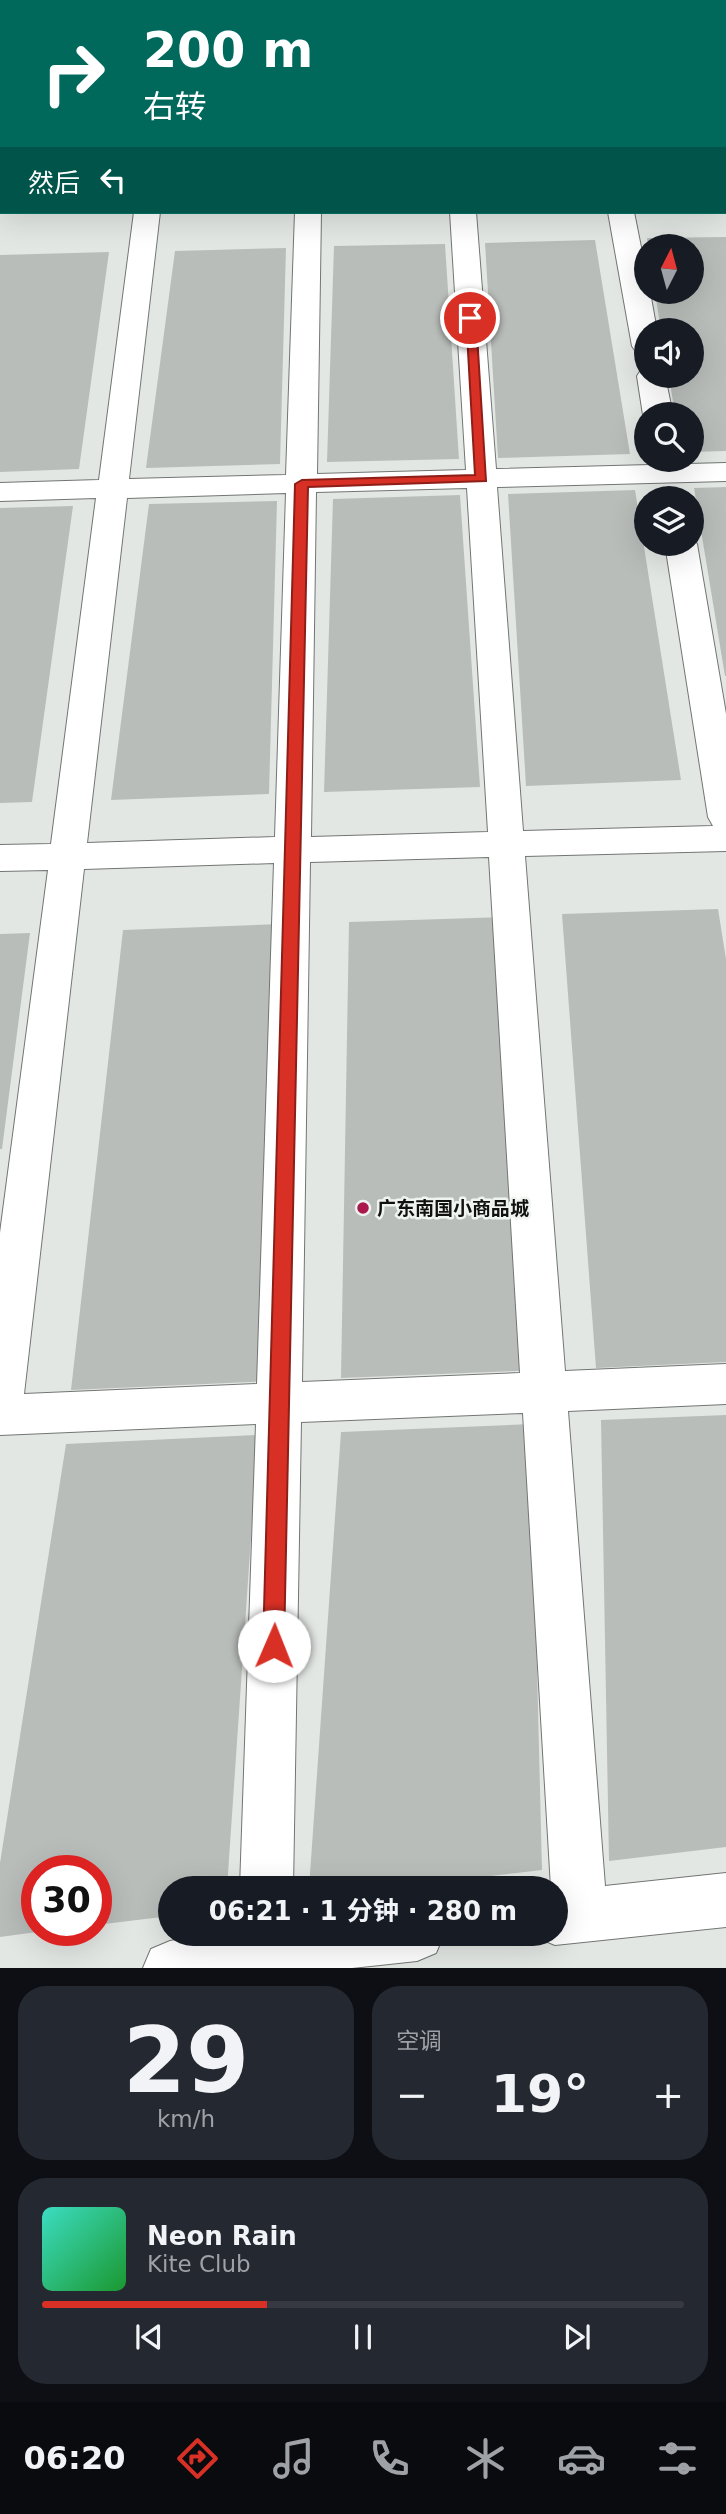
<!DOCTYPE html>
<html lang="zh">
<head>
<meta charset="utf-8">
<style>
  :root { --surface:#171b24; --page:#242831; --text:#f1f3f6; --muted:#9ea1a6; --line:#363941; --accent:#d93025 }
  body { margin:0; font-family:"DejaVu Sans","Noto Sans SC",sans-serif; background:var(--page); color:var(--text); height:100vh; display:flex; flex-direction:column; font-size:26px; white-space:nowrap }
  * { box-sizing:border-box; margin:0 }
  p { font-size:23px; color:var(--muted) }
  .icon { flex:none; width:38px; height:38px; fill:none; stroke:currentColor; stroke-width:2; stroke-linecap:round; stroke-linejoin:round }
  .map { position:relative; height:1968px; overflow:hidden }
  .drawer { display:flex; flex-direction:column; gap:18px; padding:18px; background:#0d0f14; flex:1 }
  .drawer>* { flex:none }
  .banner { position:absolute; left:0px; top:0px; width:726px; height:214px; box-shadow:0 7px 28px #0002; background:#00695c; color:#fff; overflow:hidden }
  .needle { width:46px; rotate:6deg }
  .buttons { position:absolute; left:634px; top:234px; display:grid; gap:14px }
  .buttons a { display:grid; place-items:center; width:70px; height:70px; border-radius:50%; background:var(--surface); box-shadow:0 7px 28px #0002; font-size:35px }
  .speed { position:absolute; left:21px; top:1855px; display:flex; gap:14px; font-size:35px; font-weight:700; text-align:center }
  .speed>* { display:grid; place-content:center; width:91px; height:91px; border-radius:50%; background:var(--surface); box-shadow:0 7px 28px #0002; line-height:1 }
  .speed .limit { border:10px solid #d22; background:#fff; color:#111 }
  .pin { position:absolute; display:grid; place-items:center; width:60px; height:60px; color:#fff; margin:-30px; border:4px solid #fff; border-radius:50%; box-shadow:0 2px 7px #0007 }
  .me { position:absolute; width:77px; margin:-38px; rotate:1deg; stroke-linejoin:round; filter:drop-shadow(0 0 5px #0008) }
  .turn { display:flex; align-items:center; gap:24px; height:147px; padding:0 28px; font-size:32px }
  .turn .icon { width:91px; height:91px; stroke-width:2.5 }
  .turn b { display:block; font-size:49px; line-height:60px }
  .then { display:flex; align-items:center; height:66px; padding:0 28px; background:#0003; gap:14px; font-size:26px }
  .big { font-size:52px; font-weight:700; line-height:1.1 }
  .drawer .tile { flex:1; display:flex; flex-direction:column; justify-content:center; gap:10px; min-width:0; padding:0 24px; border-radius:28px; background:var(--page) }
  .drawer .dial { align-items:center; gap:0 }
  .dial b { font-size:91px; line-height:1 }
  .song { display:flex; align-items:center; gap:21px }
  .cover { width:84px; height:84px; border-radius:10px; background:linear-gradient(135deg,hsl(170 70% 55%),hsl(130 70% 35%)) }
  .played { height:7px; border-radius:4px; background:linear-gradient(90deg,var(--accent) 35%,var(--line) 35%) }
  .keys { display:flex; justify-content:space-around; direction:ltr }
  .heat { display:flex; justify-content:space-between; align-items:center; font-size:38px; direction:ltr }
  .drawer .tiles { flex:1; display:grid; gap:18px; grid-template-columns:1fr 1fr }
  .tile:last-child { grid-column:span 2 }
  .trip { position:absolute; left:158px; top:1876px; width:410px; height:70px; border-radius:35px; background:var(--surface); box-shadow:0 7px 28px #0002; font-weight:700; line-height:70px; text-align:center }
  .dock { display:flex; height:112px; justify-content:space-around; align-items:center; background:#090b0e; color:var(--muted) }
  .dock .icon { width:49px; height:49px }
  .dock .active { color:var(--accent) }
  .dock b { font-size:32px; color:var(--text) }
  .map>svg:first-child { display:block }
  .building { fill:#b9bdba }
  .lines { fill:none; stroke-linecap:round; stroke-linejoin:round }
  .minor-casing { stroke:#727673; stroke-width:2 }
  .tertiary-casing { stroke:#727673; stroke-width:2 }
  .minor { fill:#fff; fill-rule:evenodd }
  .tertiary { fill:#fff; fill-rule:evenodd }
  .route { fill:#d93025; stroke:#8d1f18; stroke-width:2 }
  .poi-dot { fill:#aa184c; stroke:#f0f4f1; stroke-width:2.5 }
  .labels { text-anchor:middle; stroke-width:5; stroke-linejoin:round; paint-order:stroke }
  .poi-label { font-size:19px; font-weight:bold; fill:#101110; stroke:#f0f4f1; text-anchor:start }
</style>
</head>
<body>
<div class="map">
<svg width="726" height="1968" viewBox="0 0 726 1968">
  <rect width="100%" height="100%" fill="#e3e7e4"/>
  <!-- building -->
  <path class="building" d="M726,237V451L691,452V415H675L669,376H691V331H661L655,292H691V247H648L647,238Z
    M595,240L630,454L498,458L485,243Z
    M445,244L459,459L327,462L334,246Z
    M286,248L280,464L146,468L175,251Z
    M109,252L79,469L0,472V255Z
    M726,487V676H725L694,488Z
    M635,490L681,780L526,786L508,494Z
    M460,495L480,787L324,792L333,499Z
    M277,501L269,794L111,800L149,504Z
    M73,506L32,802L0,803V508Z
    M718,909L726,959V1362L596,1368L562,914Z
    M505,917L539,1370L341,1378L349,922Z
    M280,924L270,1381L71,1390L123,930Z
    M30,933L2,1149H0V934Z
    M726,1415V1847L609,1861L601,1420Z
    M531,1424L542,1870L390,1888H309L341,1432Z
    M258,1435L227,1888H170V1916L96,1925V1871H37V1932L0,1937V1863L66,1444Z"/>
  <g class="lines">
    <defs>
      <path id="minor" d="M134,212H160L129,479L286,475L295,212H321L317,474L466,470L450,212H476L496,469L726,463V481L497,487L523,831L713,826L708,817L665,544H691V537L697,544L726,714V851L525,856L565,1371L726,1364V1404L568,1411L605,1886L726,1873V1927L555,1945L536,1937L535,1934H555V1888H551L523,1413L301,1422L293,1888H240L256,1424L0,1435V1233L48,870L0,871V845L51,844L96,498L0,501V483L99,480ZM467,488L488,832L311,837L316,492ZM286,493L275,837L87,843L127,498ZM489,857L520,1373L302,1382L310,862ZM274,863L257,1384L24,1394L84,869Z
        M608,212H634L646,272V292H650L657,331H646V354L636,352L632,346Z
        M646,369V376H665L673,415H646V418L643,415L637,376L641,370Z
        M210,1934H444L436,1953L417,1961L352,1968H143L151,1949L170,1941Z"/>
      <path id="tertiary" d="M724,162H726V178H724Z
        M0,177H2V193H0Z"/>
    </defs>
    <!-- minor casing -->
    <use href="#minor" class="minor-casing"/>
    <!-- tertiary casing -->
    <use href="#tertiary" class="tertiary-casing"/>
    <!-- minor -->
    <use href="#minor" class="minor"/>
    <!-- tertiary -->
    <use href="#tertiary" class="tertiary"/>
  </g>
  <!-- route -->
  <path class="route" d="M466,316L476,318L486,481L308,487L284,1646L281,1653L274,1656L266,1653L263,1646L295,484L302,480L475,475Z"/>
  <!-- markers -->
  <circle class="poi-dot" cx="363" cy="1208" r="7"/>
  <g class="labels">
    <!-- poi labels -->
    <g class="poi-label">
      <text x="377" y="1215">广东南国小商品城</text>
    </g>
  </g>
</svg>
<div class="buttons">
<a><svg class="needle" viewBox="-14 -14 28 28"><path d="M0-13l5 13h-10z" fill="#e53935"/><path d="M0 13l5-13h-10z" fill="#9ea1a6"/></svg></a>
<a><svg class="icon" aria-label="sound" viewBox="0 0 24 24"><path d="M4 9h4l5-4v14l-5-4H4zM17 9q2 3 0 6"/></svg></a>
<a><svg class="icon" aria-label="search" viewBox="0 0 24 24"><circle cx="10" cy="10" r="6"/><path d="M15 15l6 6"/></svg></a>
<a><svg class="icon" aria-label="layers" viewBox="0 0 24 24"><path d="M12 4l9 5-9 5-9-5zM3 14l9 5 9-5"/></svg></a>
</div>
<div class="speed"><div class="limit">30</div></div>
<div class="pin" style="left:470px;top:318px;background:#d93025"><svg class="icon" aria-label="arrive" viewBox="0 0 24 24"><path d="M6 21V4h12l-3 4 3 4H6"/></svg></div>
<svg class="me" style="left:274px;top:1646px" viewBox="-20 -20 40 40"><circle r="19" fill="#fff"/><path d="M0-13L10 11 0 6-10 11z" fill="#d93025"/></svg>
<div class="trip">06:21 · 1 分钟 · 280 m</div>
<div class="banner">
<div class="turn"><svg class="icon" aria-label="right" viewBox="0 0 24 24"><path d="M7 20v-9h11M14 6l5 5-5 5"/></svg><div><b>200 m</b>右转</div></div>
<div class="then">然后<svg class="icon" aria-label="left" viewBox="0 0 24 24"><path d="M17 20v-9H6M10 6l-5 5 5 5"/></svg></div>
</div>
</div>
<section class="drawer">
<div class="tiles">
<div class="tile dial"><b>29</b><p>km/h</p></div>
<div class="tile"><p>空调</p>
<div class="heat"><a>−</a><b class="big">19°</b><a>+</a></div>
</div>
<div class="tile">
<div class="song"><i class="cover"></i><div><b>Neon Rain</b><p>Kite Club</p></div></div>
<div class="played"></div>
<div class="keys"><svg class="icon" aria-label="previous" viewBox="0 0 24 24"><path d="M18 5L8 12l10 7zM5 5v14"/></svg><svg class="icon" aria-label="pause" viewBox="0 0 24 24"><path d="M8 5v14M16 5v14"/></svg><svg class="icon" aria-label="next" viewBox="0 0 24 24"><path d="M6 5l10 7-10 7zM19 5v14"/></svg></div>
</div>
</div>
</section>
<nav class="dock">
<b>06:20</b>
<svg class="icon active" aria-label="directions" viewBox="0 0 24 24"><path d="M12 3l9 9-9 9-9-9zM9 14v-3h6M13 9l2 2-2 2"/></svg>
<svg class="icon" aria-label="music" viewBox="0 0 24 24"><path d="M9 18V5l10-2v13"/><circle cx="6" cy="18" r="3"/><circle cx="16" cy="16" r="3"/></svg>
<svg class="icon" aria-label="phone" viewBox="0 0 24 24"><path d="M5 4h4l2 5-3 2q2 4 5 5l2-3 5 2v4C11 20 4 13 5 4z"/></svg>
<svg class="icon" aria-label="climate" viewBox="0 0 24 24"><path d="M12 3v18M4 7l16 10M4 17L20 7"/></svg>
<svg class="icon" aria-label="car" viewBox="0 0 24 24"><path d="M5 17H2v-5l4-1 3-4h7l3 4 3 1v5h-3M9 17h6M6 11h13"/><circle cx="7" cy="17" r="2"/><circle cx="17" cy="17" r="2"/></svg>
<svg class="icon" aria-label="filters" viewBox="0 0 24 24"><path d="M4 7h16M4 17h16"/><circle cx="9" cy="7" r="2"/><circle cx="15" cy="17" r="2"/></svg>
</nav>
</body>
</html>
